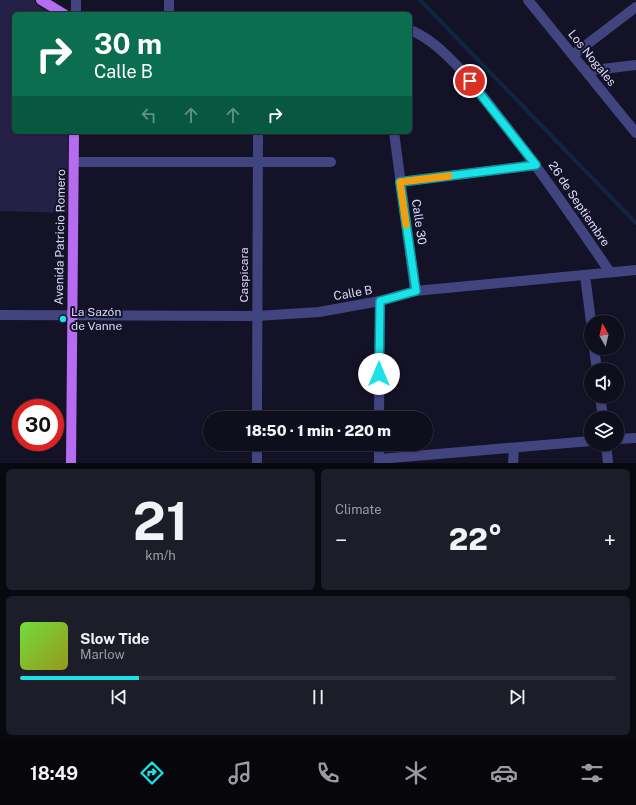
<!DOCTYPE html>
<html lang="en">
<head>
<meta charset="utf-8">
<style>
  :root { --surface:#0f0e1c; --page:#1d1c29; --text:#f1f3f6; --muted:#9b9ca3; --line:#2f2e3b; --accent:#19e2e8 }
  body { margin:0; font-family:"Public Sans",sans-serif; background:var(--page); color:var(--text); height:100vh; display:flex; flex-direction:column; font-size:15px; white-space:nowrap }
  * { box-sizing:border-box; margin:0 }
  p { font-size:13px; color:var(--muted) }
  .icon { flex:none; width:22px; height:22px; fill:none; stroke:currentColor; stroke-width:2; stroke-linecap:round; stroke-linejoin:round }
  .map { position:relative; height:463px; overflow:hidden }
  .drawer { display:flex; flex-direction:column; gap:6px; padding:6px; background:#08080f; flex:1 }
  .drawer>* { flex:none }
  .top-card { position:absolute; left:12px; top:12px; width:400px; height:122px; border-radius:6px; box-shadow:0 1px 3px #0004,0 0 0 1px var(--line); background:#0b6e4f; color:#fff; overflow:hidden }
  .needle { width:26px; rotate:352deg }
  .tools { position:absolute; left:584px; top:315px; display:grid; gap:8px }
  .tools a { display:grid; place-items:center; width:40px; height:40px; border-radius:50%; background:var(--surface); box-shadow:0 1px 3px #0004,0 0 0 1px var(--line); font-size:20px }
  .speed { position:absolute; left:12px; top:399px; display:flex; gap:8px; font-size:20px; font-weight:700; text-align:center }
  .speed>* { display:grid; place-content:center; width:52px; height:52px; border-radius:50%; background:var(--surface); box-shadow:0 1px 3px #0004,0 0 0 1px var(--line); line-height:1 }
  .speed .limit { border:6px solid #d22; background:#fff; color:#111 }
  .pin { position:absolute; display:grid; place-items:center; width:34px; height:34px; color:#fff; margin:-17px; border:2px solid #fff; border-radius:50%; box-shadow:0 1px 4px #0007 }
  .me { position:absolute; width:44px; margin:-22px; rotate:0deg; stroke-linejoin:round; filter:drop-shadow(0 0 3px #0008) }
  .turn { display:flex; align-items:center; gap:14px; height:84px; padding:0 16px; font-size:18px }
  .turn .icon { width:52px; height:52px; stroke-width:2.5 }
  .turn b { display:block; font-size:28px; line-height:34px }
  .lanes { display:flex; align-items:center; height:38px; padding:0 16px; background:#0003; justify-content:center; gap:20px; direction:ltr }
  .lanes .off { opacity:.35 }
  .big { font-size:30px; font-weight:800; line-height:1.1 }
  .drawer .tile { flex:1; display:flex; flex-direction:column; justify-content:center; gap:6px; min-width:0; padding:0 14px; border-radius:6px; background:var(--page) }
  .drawer .dial { align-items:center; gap:0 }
  .dial b { font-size:52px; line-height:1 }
  .song { display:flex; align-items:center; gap:12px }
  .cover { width:48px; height:48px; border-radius:6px; background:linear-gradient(135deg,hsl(100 70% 55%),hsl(60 70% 35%)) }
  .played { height:4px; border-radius:2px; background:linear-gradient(90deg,var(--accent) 20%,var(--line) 20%) }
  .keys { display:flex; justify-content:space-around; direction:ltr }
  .heat { display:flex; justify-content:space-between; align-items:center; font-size:22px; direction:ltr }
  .drawer .tiles { flex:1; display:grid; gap:6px; grid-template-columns:1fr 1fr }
  .tile:last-child { grid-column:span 2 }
  .trip { position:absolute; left:203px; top:411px; width:230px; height:40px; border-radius:20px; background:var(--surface); box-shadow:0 1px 3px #0004,0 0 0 1px var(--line); font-weight:800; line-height:40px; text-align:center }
  .dock { display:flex; height:64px; justify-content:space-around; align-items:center; background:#06060b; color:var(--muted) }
  .dock .icon { width:28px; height:28px }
  .dock .on { color:var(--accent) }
  .dock b { font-size:18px; color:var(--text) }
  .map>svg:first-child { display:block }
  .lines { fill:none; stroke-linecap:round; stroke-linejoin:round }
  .stream { stroke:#102541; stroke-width:4 }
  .building { fill:#252045 }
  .minor { stroke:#424480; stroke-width:10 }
  .major { stroke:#b56cf0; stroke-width:10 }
  .route-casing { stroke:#109397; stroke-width:10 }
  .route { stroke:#19e2e8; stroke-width:7 }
  .slow { stroke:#f59e0b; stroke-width:7 }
  .poi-dot { fill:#19e2e8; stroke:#141226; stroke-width:1.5 }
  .labels { text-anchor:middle; stroke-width:4; stroke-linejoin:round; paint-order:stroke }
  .street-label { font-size:12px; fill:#dbdafb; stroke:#141226 }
  .poi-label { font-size:12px; fill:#dbdafb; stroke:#141226; text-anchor:start }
</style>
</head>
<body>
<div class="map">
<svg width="636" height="463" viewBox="0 0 636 463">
  <rect width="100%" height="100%" fill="#141226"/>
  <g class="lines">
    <!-- stream -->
    <path class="stream" d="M420,0L636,223"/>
  </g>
  <!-- building -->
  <path class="building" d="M0,0H35L37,5L52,14H14V132H68L67,213L0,211Z"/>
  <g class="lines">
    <!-- minor -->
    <path class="minor" d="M169,0V14
      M528,0L636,133
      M76,14V0
      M410,30C442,42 474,85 495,112C536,164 573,218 610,272
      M573,55L636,7
      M586,71L636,65
      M394,132L415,291
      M74,162H331
      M400,182L536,165
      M585,275L591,322
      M0,315L257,316L319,312L380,301L415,291L636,270
      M594,348L597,370
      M600,396L603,418
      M257,418L258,132
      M379,418L380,301
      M617,439L636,438
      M606,444L608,463
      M379,459L591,441
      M257,463V444
      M379,463V444
      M513,463L514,448"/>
    <!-- major -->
    <path class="major" d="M41,0L64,14
      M71,463L74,132"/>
  </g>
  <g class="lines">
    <defs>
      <path id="route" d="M379,374L380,301L416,291L400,182L536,165L470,81"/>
    </defs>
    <!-- route casing -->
    <use href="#route" class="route-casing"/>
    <!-- route -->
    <use href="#route" class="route"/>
    <!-- slow -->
    <path class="slow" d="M406,225L400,182L449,176"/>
  </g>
  <!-- markers -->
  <circle class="poi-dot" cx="63" cy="319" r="4"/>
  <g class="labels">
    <!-- street labels -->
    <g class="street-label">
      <text transform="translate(592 58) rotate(51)" y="4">Los Nogales</text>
      <text transform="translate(579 204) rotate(56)" y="4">26 de Septiembre</text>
      <text transform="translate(419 222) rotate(82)" y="4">Calle 30</text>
      <text transform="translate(60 237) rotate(-89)" y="4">Avenida Patricio Romero</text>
      <text transform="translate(244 275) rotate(-90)" y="4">Caspicara</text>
      <text transform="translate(353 293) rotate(-10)" y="4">Calle B</text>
    </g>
    <!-- poi labels -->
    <g class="poi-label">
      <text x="71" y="316">La Sazón<tspan x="71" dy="14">de Vanne</tspan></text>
    </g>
  </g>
</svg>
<div class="tools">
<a><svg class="needle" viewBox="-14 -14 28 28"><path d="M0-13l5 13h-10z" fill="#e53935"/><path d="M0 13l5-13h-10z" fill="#9b9ca3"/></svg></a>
<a><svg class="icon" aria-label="sound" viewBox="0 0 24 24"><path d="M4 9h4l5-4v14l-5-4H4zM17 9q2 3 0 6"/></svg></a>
<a><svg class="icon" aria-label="layers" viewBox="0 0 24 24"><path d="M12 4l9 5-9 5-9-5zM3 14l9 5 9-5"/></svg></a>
</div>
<div class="speed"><div class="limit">30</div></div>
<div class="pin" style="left:470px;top:81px;background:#d93025"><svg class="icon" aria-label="arrive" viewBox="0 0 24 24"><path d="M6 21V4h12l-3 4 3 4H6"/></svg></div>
<svg class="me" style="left:379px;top:374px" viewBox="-20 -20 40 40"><circle r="19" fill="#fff"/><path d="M0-13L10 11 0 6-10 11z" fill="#19e2e8"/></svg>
<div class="trip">18:50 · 1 min · 220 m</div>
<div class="top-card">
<div class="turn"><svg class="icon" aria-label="right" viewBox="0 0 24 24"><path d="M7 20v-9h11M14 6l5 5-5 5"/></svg><div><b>30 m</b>Calle B</div></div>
<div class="lanes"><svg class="icon off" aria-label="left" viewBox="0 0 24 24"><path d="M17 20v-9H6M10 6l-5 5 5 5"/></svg><svg class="icon off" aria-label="ahead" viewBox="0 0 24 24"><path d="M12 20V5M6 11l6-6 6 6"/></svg><svg class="icon off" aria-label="ahead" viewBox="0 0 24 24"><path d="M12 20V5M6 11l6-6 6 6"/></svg><svg class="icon" aria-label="right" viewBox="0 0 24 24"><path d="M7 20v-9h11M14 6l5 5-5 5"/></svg></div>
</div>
</div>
<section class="drawer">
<div class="tiles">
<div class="tile dial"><b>21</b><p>km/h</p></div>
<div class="tile"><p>Climate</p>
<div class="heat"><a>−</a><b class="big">22°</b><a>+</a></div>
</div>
<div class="tile">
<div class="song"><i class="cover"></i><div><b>Slow Tide</b><p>Marlow</p></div></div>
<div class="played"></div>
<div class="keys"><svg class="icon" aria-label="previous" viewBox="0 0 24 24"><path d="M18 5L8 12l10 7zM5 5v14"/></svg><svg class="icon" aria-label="pause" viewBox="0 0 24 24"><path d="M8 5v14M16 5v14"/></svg><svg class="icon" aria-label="next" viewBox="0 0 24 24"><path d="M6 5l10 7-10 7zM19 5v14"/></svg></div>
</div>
</div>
</section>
<nav class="dock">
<b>18:49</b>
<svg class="icon on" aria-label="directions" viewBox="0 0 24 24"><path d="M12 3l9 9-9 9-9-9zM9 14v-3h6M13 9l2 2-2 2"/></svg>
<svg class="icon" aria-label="music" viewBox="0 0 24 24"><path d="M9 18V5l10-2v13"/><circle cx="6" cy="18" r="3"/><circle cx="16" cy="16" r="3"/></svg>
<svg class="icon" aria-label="phone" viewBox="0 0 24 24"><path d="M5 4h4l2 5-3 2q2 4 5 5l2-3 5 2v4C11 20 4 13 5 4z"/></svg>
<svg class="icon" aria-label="climate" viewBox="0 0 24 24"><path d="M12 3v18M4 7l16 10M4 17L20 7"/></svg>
<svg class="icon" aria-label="car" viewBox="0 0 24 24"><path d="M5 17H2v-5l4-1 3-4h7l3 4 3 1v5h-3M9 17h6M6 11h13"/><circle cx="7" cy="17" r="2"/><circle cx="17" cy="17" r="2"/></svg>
<svg class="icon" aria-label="filters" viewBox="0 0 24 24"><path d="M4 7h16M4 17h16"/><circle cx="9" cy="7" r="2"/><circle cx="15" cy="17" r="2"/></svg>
</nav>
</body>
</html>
